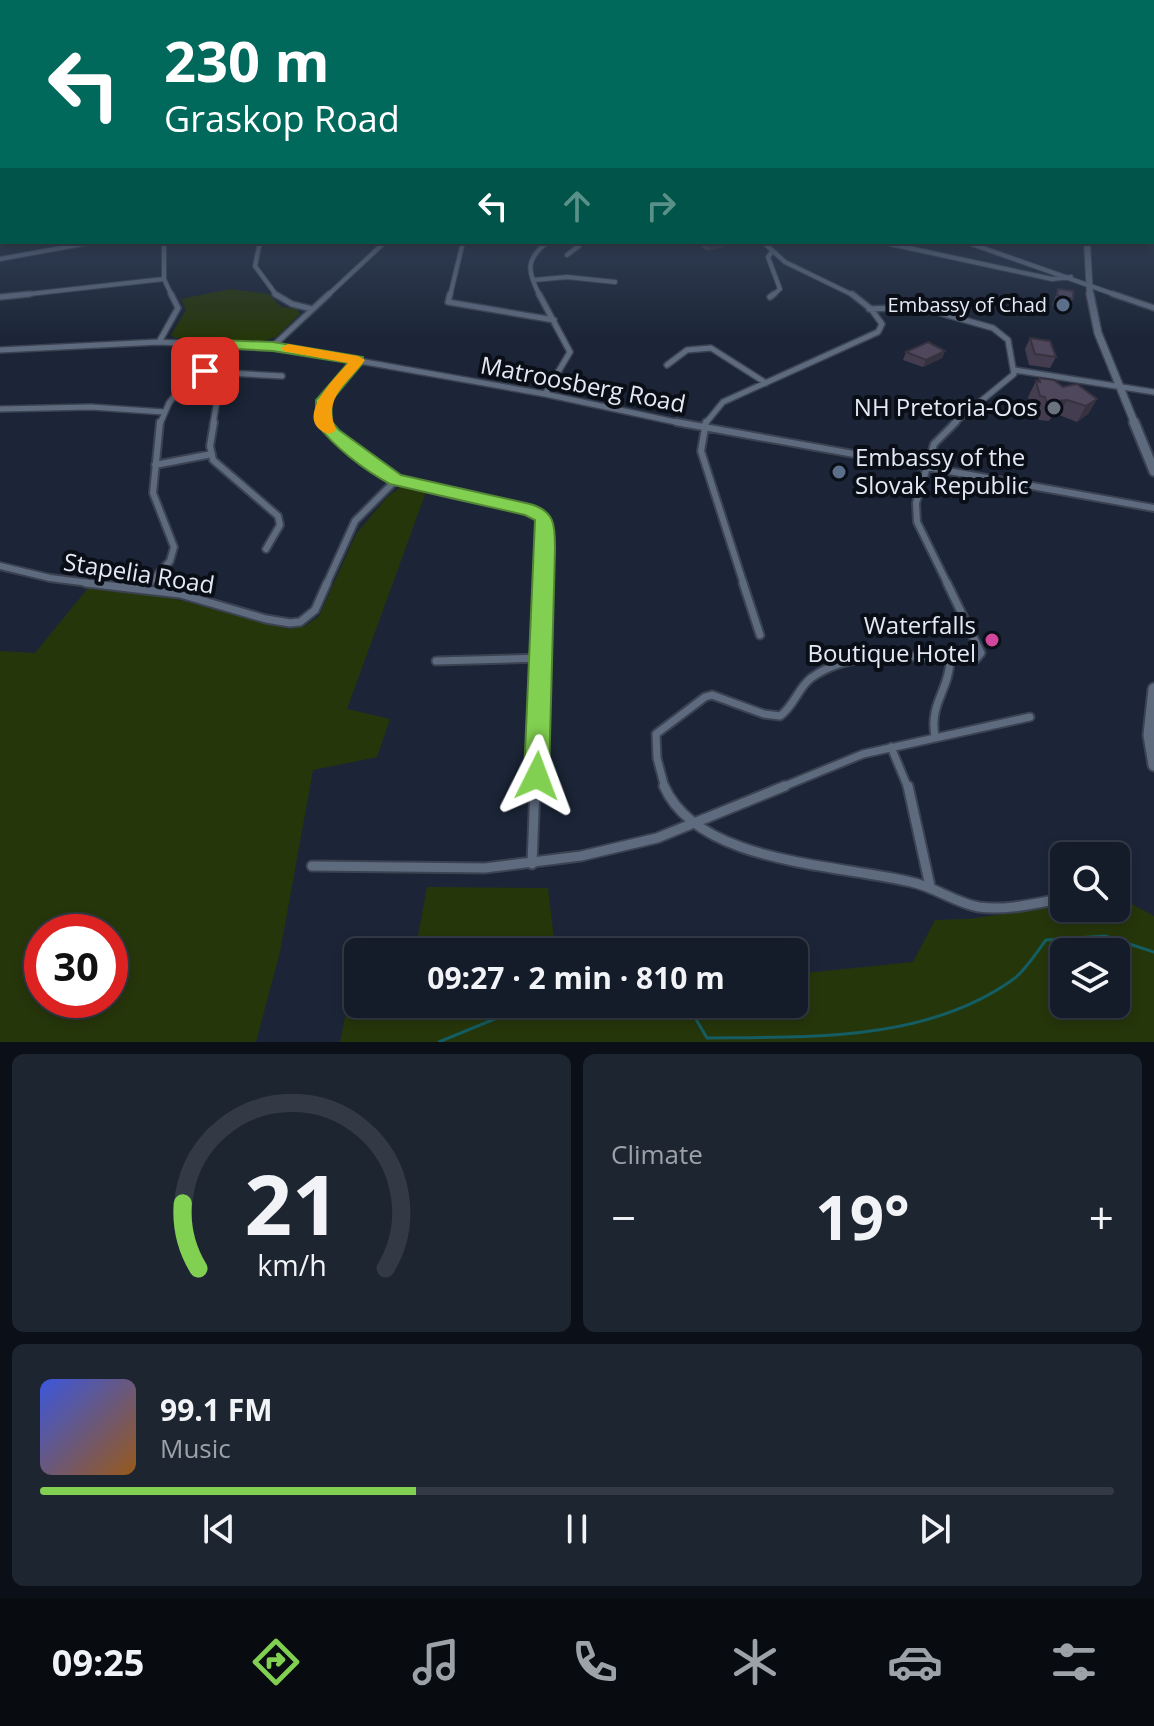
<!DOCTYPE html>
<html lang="en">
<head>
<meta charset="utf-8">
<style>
  :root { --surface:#141c29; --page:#1d2531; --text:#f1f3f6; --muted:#9da1a8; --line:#333a46; --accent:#81d051 }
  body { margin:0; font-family:"Open Sans",sans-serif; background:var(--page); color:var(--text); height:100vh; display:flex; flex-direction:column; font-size:30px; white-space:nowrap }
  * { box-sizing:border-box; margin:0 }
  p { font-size:26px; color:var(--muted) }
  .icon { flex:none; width:44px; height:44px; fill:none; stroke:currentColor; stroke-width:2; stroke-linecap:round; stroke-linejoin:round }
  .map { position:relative; height:1042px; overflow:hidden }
  .panel { display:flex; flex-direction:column; gap:12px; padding:12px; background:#0b0f17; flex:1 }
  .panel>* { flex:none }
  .top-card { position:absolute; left:0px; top:0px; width:1154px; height:244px; box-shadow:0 4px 12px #0003,0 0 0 2px var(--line); background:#00695c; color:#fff; overflow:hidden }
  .controls { position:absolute; left:1050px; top:842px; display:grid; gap:16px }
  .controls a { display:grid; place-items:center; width:80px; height:80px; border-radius:12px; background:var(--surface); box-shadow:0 4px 12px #0003,0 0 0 2px var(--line); font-size:40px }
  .speed { position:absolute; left:24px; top:914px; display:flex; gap:16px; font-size:40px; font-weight:700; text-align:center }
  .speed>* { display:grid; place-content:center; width:104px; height:104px; border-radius:50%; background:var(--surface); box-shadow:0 4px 12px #0003,0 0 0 2px var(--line); line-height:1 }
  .speed .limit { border:12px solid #d22; background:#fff; color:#111 }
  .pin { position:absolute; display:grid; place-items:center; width:68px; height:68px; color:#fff; margin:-34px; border-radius:16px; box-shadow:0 4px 12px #0006 }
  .me { position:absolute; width:88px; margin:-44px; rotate:3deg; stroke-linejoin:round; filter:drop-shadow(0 0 6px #0008) }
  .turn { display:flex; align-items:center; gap:28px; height:168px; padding:0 32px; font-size:36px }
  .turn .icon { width:104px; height:104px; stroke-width:2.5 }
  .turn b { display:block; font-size:56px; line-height:68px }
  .lanes { display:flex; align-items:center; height:76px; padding:0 32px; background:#0003; justify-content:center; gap:40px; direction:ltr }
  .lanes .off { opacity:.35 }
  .big { font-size:60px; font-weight:700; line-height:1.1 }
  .panel .widget { flex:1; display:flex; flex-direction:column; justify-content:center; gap:12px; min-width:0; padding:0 28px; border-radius:12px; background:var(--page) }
  .panel .dial { align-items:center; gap:0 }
  .dial svg { height:208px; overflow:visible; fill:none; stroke:var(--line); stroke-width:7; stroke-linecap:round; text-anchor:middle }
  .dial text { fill:var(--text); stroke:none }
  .song { display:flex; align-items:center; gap:24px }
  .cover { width:96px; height:96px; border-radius:12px; background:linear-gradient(135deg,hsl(230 70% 55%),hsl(30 70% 35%)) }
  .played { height:8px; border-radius:4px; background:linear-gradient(90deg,var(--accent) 35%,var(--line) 35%) }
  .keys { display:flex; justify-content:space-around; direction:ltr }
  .heat { display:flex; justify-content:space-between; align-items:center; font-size:44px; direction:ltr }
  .panel .tiles { flex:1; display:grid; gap:12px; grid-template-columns:1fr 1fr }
  .widget:last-child { grid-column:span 2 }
  .trip { position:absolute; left:344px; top:938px; width:464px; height:80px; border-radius:12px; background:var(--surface); box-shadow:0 4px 12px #0003,0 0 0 2px var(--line); font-weight:700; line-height:80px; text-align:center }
  .menu { display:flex; height:128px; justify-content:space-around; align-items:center; background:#080b10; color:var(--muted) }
  .menu .icon { width:56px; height:56px }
  .menu .selected { color:var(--accent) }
  .menu b { font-size:36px; color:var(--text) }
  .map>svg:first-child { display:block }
  .green { fill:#26360b; fill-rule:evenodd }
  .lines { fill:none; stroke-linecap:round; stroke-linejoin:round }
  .stream { stroke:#145d62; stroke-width:3 }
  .street-far4-casing { stroke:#3b4352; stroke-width:6 }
  .street-far3-casing { stroke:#3b4352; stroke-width:8 }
  .street-far2-casing { stroke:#3b4352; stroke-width:10 }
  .street-far1-casing { stroke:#3b4352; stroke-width:11 }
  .street-casing { stroke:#3b4352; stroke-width:13 }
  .secondary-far3-casing { stroke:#3b4352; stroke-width:8 }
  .secondary-far2-casing { stroke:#3b4352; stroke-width:10 }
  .secondary-far1-casing { stroke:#3b4352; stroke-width:13 }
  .secondary-casing { stroke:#3b4352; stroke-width:15 }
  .street-far4 { stroke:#5e6a7e; stroke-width:4 }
  .street-far3 { stroke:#5e6a7e; stroke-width:5 }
  .street-far2 { stroke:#5e6a7e; stroke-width:6 }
  .street-far1 { stroke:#5e6a7e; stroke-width:7 }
  .street { stroke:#5e6a7e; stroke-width:9 }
  .secondary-far3 { stroke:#5e6a7e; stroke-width:6 }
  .secondary-far2 { stroke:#5e6a7e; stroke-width:7 }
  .secondary-far1 { stroke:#5e6a7e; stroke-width:9 }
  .secondary { stroke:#5e6a7e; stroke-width:11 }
  .wall { fill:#443d4f }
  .shaded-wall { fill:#373240 }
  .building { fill:#4f475c; stroke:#373240; stroke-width:2 }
  .route { fill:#81d051; stroke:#548735; stroke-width:2 }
  .slow { fill:#f59e0b }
  .service-dot { fill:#5c6f8a; stroke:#0a0e16; stroke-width:3 }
  .worship-dot { fill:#6b7280; stroke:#0a0e16; stroke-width:3 }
  .hotel-dot { fill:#d1479c; stroke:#0a0e16; stroke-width:3 }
  .labels { text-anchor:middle; stroke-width:8; stroke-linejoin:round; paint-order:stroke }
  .far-poi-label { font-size:20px; fill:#e3eaf6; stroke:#0a0e16; text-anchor:end }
  .street-label { font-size:24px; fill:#e3eaf6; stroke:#0a0e16 }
  .poi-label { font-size:24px; fill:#e3eaf6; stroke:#0a0e16; text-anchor:end }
</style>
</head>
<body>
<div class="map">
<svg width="1154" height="1042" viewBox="0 0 1154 1042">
  <rect width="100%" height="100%" fill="#1b2537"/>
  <!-- green -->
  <path class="green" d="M230,289L269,294L281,307L297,309L300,314L276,337L263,341L175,338L171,335L186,310L181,299Z
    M402,486L426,492L347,709L390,719L377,757L313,770L280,952L256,1042H0V651L35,653L88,588L172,598L289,629L305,626L319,616L356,534L387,497ZM42,932H110V1000H42Z
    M427,887L548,888L554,939L662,952H415Z
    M1119,897L1154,916V1042H340L348,1003L794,1004V971L805,973L913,962L935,920L969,919L1064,905V908H1116V898ZM1064,952H1116V1004H1064Z"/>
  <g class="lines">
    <!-- stream -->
    <path class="stream" d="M687,1004L707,1038C809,1037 928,1042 1015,978C1027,968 1036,953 1046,940L1105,936L1154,952
      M439,1042L531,1004"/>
    <defs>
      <path id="street-far4" d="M164,242V279L172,296
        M260,242L255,266L277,296
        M567,242L579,246
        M763,242L785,262L855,296
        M881,242L1052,279L1071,277
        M966,242L1119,296
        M771,253L768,257L780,289L772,296
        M567,255L579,246
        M0,259L94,242
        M534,280L567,277L615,282
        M11,296L164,279
        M327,296L385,242
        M450,296L463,242
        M540,296C527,271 525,259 548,242"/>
      <path id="street-far3" d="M275,294L292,304L312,309
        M450,294L448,302L554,320
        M539,294L570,352L545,394
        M1113,294L1154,308
        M0,297L30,294
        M770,297L774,294
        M869,309L919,307L993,328L1008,340L1014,374L953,424
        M159,342L178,308L171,294
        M273,346L329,294
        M0,350L159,342L292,349L545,394L685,424
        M667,365L687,350L711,348L766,383
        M1015,370L1154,392
        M193,371L282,376
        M0,409L91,407L164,412
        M160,424L169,403L215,344
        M213,424L217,400
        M325,424L324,400L358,360
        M705,424L723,402L878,332L882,324L871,309L852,294"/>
      <path id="street-far2" d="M214,422L210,446L213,460L278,516L280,525L266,549
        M324,422C369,490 463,495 536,511L546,521L543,585
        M676,422L1154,508
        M706,422L701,451L744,585
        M155,465L212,454
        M0,566L50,578L105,585
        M148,585L170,561L174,547L153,493L160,422
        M326,585L355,521L396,480
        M948,585L917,522L916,503L934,444L956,422"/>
      <path id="street-far1" d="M86,583L180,594L266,619L290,623L300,622L315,610L327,583
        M743,583L760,635
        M145,588L149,583
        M436,661L542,658
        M935,736C929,704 949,690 950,661
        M891,747L908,788
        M535,788L543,583
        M665,788L657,758L656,734L705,697L712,695L764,714L780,716C794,706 798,688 811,678C856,645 925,660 976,659L981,653L947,583
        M780,788L863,754L1030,717"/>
      <path id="street" d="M664,786C698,864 838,864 911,882C935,887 956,903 979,907C1007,911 1037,903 1064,898
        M908,786L930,886
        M532,864L535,786
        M312,866L485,868L581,856L657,838L785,786"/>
      <path id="secondary-far3" d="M1087,242L1090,296"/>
      <path id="secondary-far2" d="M1090,294L1098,333L1135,424"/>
      <path id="secondary-far1" d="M1134,422L1154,471"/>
      <path id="secondary" d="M1154,689L1149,735L1154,765"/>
    </defs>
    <!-- street-far4 casing -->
    <use href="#street-far4" class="street-far4-casing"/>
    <!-- street-far3 casing -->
    <use href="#street-far3" class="street-far3-casing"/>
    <!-- street-far2 casing -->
    <use href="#street-far2" class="street-far2-casing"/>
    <!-- street-far1 casing -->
    <use href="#street-far1" class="street-far1-casing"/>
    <!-- street casing -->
    <use href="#street" class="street-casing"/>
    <!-- secondary-far3 casing -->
    <use href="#secondary-far3" class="secondary-far3-casing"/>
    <!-- secondary-far2 casing -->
    <use href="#secondary-far2" class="secondary-far2-casing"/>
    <!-- secondary-far1 casing -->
    <use href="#secondary-far1" class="secondary-far1-casing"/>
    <!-- secondary casing -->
    <use href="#secondary" class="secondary-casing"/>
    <!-- street-far4 -->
    <use href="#street-far4" class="street-far4"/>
    <!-- street-far3 -->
    <use href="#street-far3" class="street-far3"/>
    <!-- street-far2 -->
    <use href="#street-far2" class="street-far2"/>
    <!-- street-far1 -->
    <use href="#street-far1" class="street-far1"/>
    <!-- street -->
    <use href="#street" class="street"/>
    <!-- secondary-far3 -->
    <use href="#secondary-far3" class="secondary-far3"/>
    <!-- secondary-far2 -->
    <use href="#secondary-far2" class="secondary-far2"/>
    <!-- secondary-far1 -->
    <use href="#secondary-far1" class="secondary-far1"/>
    <!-- secondary -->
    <use href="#secondary" class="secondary"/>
  </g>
  <!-- wall -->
  <path class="wall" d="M701,242H728L727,246L708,251L701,247Z
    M1058,289L1073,299L1067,310L1052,306Z
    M1030,338L1056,357L1050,368L1029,365L1025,349Z
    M945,351L942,358L923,367L903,360L906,352Z
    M1039,378L1063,387L1097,399L1088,414L1077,422L1059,415L1052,416L1049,421L1039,420L1037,412H1032L1028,397L1036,381L1038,382Z"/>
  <!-- shaded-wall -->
  <path class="shaded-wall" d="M720,242H728L727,246L708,251L709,245Z
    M945,351L942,358L923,367L926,360Z
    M1097,399L1088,414L1077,422L1086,406Z
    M1067,400L1059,415L1052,416L1059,401Z"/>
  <!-- building -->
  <path class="building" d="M704,242H720L709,245Z
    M1058,289L1073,291V299L1057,295Z
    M1030,338L1050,341L1056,357L1035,354Z
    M928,342L945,351L926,360L906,352Z
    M1039,378L1054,380L1063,387L1077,384L1097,399L1086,406L1067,400L1059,401L1058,406L1047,404L1045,397L1040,396L1036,381L1040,382Z"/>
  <!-- sky -->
  <linearGradient id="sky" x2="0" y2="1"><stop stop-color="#0f141e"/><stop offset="0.57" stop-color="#39465e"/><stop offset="1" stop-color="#39465e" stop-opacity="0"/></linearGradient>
  <rect width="1154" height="339" fill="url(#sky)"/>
  <!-- route -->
  <path class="route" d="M215,340L273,342L363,357V363L331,401L332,422L339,430L401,475L530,504C556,511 555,527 555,550L549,776L545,784L537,787L528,784L524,776L535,520L525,515L390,484C364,470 334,447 316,423V400L348,363L273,351L219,348L204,367L210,368V374H188L186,371L210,341Z"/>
  <!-- slow -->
  <path class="slow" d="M288,344L358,356L365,360C348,383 322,398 336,429L334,432L328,434C291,420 336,377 348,363L283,351L281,348Z"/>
  <!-- markers -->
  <g class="service-dot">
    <circle cx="1063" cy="305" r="8"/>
    <circle cx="839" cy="472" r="8"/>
  </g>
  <circle class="worship-dot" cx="1054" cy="408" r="8"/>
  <circle class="hotel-dot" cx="992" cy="640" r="8"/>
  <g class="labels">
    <!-- far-poi labels -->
    <g class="far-poi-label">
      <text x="1047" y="312">Embassy of Chad</text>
    </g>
    <!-- street labels -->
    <g class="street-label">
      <text transform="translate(583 385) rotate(11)" y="8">Matroosberg Road</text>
      <text transform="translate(139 574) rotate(9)" y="8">Stapelia Road</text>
    </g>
    <!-- poi labels -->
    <g class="poi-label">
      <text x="1038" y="416">NH Pretoria-Oos</text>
      <text x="855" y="466" text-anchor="start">Embassy of the<tspan x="855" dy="28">Slovak Republic</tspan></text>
      <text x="976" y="634">Waterfalls<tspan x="976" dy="28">Boutique Hotel</tspan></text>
    </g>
  </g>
</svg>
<div class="controls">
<a><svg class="icon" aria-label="search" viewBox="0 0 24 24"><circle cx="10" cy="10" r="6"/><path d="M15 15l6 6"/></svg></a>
<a><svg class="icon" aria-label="layers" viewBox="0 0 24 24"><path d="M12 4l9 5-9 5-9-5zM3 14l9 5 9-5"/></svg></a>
</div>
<div class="speed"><div class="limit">30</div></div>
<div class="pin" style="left:205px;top:371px;background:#d93025"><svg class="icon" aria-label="arrive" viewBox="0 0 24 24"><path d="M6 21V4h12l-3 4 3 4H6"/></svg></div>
<svg class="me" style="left:537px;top:776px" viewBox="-20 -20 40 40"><path d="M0-17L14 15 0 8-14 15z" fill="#81d051" stroke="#fff" stroke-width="4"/></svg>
<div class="trip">09:27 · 2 min · 810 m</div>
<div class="top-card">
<div class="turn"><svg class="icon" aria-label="left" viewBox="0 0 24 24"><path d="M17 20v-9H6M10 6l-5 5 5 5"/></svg><div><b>230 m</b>Graskop Road</div></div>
<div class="lanes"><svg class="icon" aria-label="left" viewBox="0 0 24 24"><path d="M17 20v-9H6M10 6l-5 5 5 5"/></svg><svg class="icon off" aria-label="ahead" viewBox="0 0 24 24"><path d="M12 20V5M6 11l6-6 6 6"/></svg><svg class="icon off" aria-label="right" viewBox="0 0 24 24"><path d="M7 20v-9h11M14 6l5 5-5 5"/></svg></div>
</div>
</div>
<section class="panel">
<div class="tiles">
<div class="widget dial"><svg viewBox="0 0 100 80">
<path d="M14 69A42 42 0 1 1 86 69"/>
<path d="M14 69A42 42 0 0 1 8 44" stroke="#81d051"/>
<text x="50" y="56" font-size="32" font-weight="700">21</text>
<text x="50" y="72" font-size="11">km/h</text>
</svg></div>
<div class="widget"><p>Climate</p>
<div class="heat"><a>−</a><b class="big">19°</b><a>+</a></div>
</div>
<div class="widget">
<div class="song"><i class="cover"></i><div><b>99.1 FM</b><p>Music</p></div></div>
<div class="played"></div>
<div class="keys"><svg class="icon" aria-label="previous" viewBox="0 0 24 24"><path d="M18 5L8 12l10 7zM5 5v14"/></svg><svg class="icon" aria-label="pause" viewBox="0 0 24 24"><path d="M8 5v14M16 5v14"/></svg><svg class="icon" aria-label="next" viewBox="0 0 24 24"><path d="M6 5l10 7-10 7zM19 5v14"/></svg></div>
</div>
</div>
</section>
<nav class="menu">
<b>09:25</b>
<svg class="icon selected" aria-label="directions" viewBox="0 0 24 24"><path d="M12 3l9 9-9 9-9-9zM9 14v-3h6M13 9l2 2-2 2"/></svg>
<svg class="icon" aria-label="music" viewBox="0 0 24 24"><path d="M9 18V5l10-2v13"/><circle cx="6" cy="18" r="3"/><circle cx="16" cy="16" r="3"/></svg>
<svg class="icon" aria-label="phone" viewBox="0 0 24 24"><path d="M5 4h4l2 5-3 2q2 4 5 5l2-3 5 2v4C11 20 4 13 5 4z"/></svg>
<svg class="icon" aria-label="climate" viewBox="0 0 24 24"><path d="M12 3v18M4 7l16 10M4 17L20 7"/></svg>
<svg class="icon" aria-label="car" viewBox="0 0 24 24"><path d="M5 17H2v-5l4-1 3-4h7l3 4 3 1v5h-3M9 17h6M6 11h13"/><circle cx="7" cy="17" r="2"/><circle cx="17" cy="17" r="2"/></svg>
<svg class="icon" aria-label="filters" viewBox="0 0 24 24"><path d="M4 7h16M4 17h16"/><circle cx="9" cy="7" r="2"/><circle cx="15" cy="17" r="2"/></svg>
</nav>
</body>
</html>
